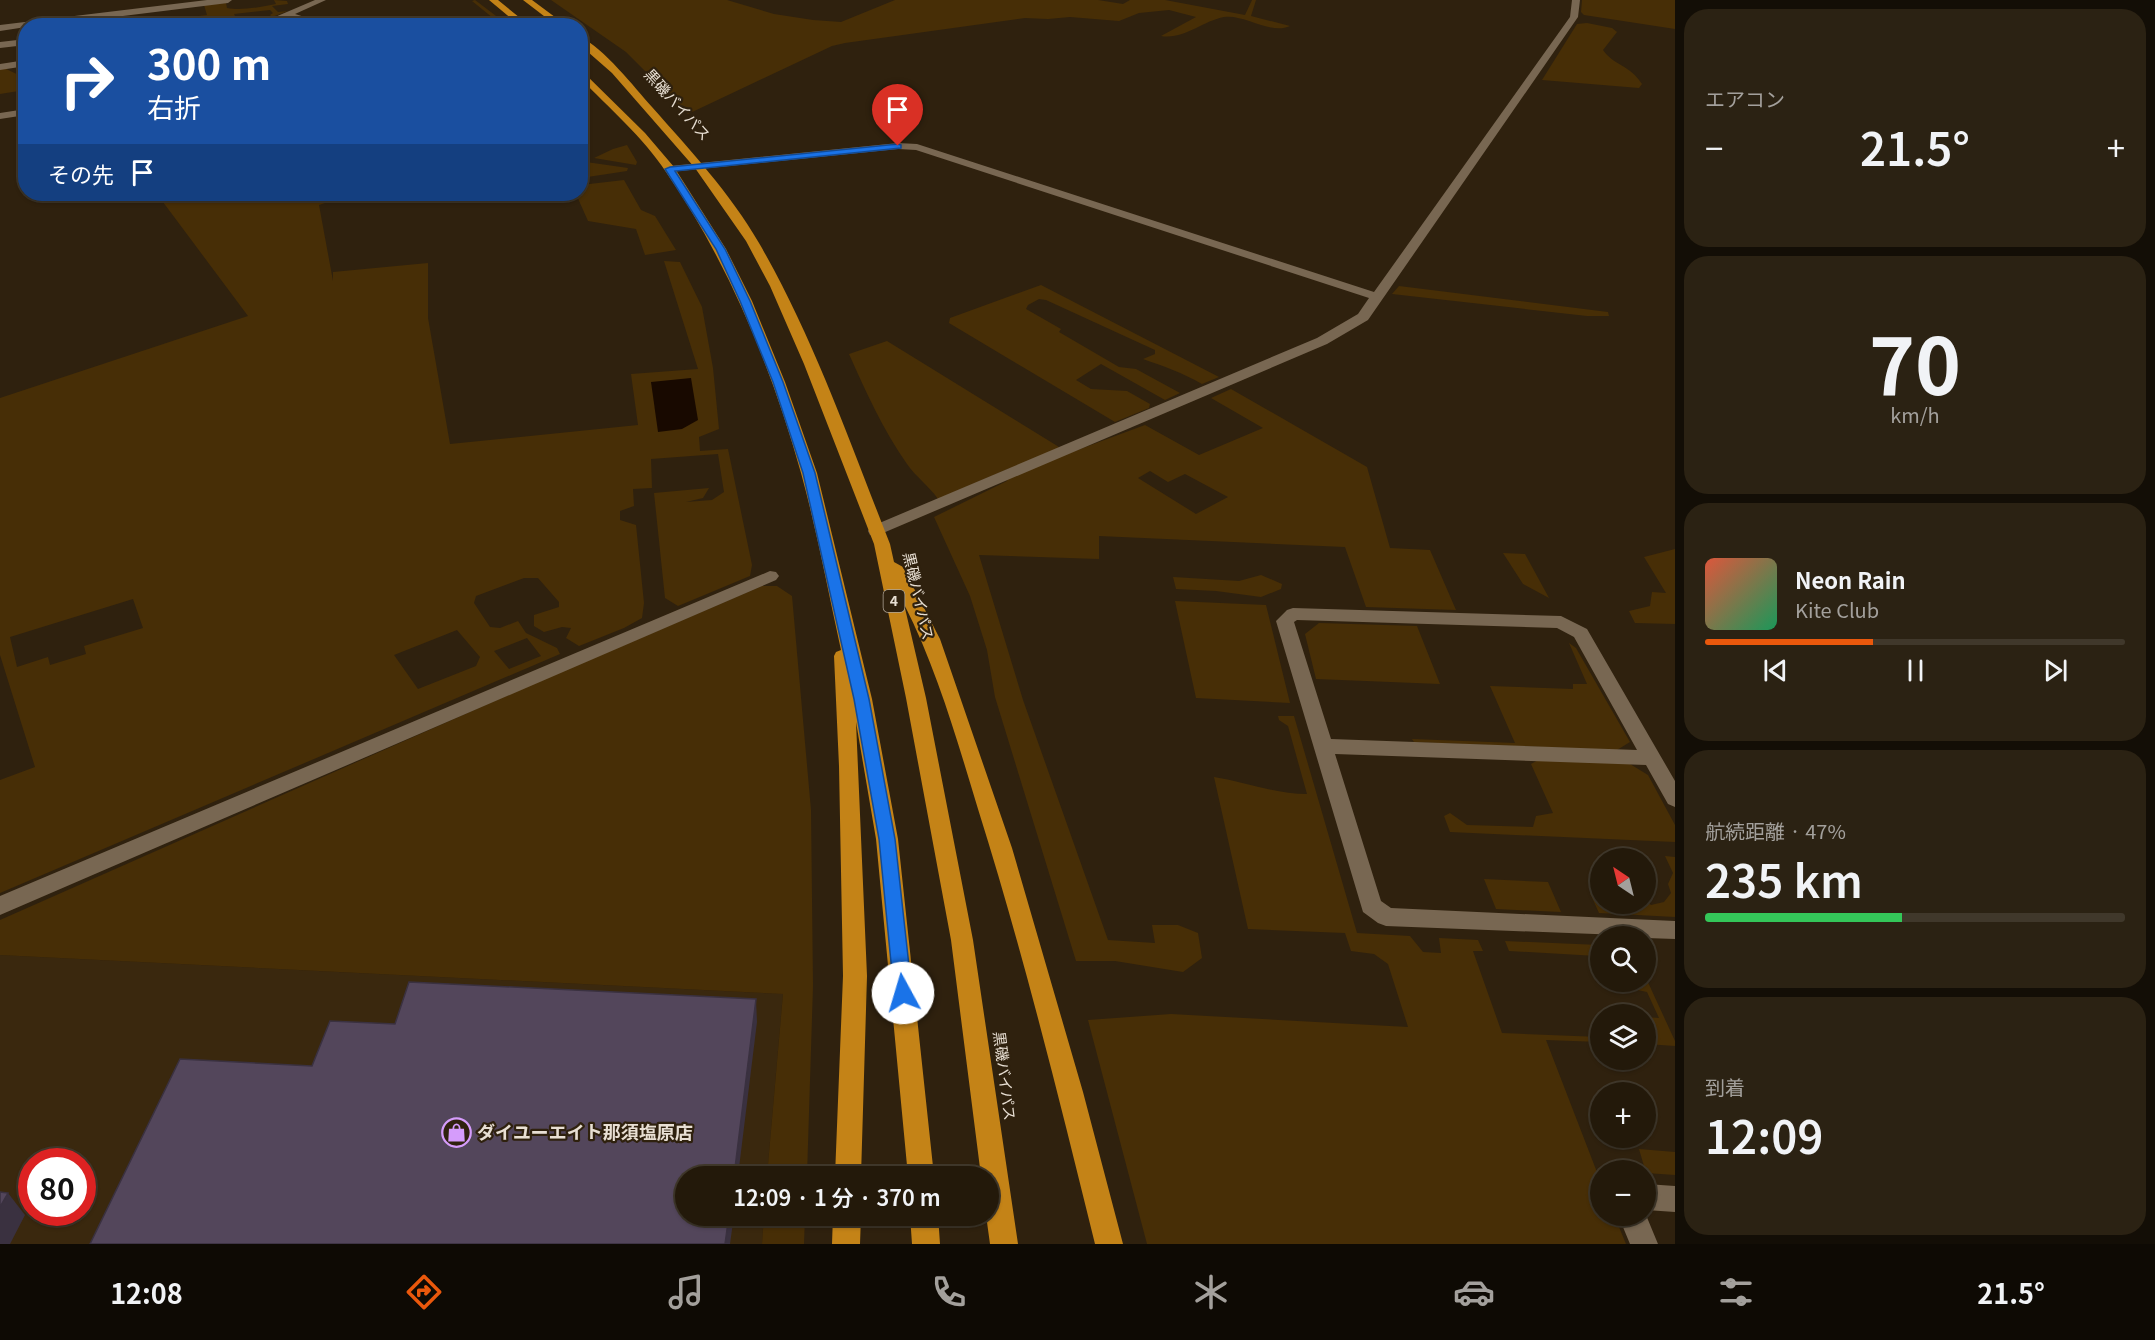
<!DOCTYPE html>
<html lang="ja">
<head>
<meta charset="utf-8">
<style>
  :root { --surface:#23190a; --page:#2b2213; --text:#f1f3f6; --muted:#a3a09c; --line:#40382b; --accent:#ea580c }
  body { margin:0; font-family:Georgia,"Noto Sans JP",serif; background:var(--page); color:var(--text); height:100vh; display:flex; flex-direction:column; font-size:22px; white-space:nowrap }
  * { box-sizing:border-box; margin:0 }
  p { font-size:20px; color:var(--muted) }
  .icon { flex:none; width:33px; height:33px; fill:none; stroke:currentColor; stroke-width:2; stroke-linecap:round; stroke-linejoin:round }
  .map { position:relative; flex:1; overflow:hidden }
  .side { display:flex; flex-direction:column; gap:9px; padding:9px; background:#130e06; width:480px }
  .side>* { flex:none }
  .hud { position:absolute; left:18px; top:18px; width:570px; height:183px; border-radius:24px; box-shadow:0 2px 4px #0004,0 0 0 2px var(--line); background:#1a4fa0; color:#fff; overflow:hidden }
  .needle { width:39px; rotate:325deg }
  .fabs { position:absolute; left:1590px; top:848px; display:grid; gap:12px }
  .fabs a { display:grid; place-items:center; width:66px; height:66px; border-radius:50%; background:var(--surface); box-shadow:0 2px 4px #0004,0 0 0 2px var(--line); font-size:30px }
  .speed { position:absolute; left:18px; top:1148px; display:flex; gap:12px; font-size:30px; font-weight:700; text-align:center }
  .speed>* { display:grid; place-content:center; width:78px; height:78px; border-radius:50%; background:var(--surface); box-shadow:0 2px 4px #0004,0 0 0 2px var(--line); line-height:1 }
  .speed .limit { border:9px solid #d22; background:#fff; color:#111 }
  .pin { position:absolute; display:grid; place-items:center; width:51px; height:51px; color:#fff; margin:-62px -26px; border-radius:50% 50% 50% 0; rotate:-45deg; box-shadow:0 0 6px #0007 }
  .pin .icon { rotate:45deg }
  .me { position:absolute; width:66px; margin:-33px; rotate:354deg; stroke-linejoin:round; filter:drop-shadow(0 0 4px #0008) }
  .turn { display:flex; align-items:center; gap:21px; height:126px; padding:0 30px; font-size:27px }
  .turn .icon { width:78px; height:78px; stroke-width:2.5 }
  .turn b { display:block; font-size:42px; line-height:51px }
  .then { display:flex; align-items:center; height:57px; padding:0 30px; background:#0003; gap:12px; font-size:22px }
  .big { font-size:45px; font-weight:600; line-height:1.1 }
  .side .card { flex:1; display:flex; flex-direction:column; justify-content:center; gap:9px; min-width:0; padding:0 21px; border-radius:24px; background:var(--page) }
  .side .dial { align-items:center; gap:0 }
  .dial b { font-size:78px; line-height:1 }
  .song { display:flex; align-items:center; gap:18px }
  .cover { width:72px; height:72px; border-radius:9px; background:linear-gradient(135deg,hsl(10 70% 55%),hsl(150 70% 35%)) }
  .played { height:6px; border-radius:3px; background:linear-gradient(90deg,var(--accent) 40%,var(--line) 40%) }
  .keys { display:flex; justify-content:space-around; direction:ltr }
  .heat { display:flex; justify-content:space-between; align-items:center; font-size:33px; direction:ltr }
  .charge { height:9px; border-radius:4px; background:linear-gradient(90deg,#34c759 47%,var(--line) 0) }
  .trip { position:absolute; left:675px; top:1166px; width:324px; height:60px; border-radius:30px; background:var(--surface); box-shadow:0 2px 4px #0004,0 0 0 2px var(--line); font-weight:600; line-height:60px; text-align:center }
  .tabs { display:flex; height:96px; justify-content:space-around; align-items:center; background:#0e0a04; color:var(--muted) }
  .tabs .icon { width:42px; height:42px }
  .tabs .active { color:var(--accent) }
  .tabs b { font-size:27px; color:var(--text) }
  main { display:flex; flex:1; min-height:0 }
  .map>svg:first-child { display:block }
  .built { fill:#3a280e; fill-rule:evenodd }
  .green { fill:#472e06; fill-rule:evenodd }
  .water { fill:#180900 }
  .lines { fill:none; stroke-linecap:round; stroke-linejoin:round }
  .street { fill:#786752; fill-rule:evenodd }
  .highway { fill:#c48317; fill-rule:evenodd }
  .shaded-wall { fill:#3a3140 }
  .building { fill:#53465b; stroke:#3a3140; stroke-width:1.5 }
  .route { fill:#1a73e8; stroke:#114b97; stroke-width:1.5 }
  .labels { text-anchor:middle; stroke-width:4.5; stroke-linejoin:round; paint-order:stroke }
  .shield { fill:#2f210e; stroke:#b0a698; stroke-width:1.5 }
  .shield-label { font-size:14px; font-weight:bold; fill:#e8dfd3 }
  .street-label { font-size:15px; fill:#e8dfd3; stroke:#2f210e }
  .near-poi-label { font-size:18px; font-weight:bold; fill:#e8dfd3; stroke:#2f210e; text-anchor:start }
</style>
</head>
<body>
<main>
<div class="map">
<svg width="1675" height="1244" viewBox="0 0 1675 1244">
  <rect width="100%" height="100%" fill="#2f210e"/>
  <!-- built -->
  <path class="built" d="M0,955L783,994L767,1176H686V1215H764L762,1244H0ZM32,1161H82V1212H32Z"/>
  <!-- green -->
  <path class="green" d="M274,0L287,1L288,4L272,6L278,12L288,11L272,17L270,15L273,13L270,10L234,14L238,22L243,25H227L223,21L232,19L230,16L192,19L190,17L207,15L204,5L226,3L227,8C241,11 261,7 276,4Z
    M475,0L508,25H435L450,20L456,24L493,18L472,1Z
    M551,0H727L774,14L813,20L841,22L895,0H1098L1123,4L1130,0H1165L1245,15L1252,0H1256L1251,16L1290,26C1270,35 1245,14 1224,17C1202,21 1184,40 1161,36L1196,17L1169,10L1139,13L1119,21L1070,17L1048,19L1025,18L845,43L832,46L688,114L626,52Z
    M1582,0H1675V29L1584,15L1581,12Z
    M1587,23L1612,28L1617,32L1603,50C1614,66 1629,64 1642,84L1639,88L1542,80L1577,24Z
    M4,68L25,78V90L0,94V69Z
    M627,145L637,162L636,165L594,158L613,149Z
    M586,162L628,168L627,171L581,178V164Z
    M624,180L641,210L655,216L676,250L645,255L636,229L588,221L576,194H580L581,185Z
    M157,194H421L334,200L319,205L333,281V272L428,263V318L450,444L638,425L631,374L698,369L664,261L680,262L702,307L713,368L719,429L699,437L700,451L728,449L752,565L750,576L678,606L665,598L654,493L709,488L703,498L686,502L712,500L724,492L718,454L651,459L652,488L633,489L634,506L620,511V520L636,525L644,603L642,618L624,628L579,646L566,638L571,628L562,627L544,632L534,626V615L559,607V602L538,578H524L476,596L474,603L490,627L500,628L518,621L526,633L557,648L560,654L0,893V780L35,767L0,655V398L248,316ZM133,599L143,628L84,646L86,654L50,665L48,657L17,667L10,637ZM457,630L480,657L476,666L418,689L394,655ZM527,638L541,656L509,669L494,651Z
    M1041,285L1219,377L1202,384C1183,373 1163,366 1143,359L1155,354V350L1046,300L1039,299L1028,305L1026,309L1061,329L1059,332L1119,367L1136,369L1180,393L1165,400L1101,364L1076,380L1091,389L1127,391L1150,404L1149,408L1115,422L949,323L950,318Z
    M1399,286L1608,312L1609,316H1587L1392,294Z
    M887,341L1059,447L1056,449L1072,452L1145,425L1199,455L1263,428L1211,398L1231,389L1367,467L1390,548L1430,550L1456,610L1366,607L1345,547L1099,536V559L979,555L1023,700L1108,940L1155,943L1152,925H1178L1198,933L1202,958L1183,972L1115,961H1076L995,697L987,650L970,596L934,517L1007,481L1010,468L938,499C929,486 916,477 907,464C883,430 866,392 849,354ZM1150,471L1168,482L1185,474L1228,497L1196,514L1138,478Z
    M1675,549V624L1635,623L1629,611L1650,606L1652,592L1666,593L1644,557Z
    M1503,553L1525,554L1549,598L1523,584Z
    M1261,575L1282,584L1281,589L1261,597L1216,591L1176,589L1173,577L1239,581Z
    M762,586H777L792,596L811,810L813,986L807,1176H767L783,994L0,955V920L533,684Z
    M1175,601L1266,605L1290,703L1196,698Z
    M1319,623L1417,626L1440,684L1316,679L1305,634Z
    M1569,643L1576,648L1630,742L1617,750L1414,742L1412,739L1515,743L1490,686L1573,689V684H1587Z
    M1278,716H1294L1357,933L1410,936L1423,952L1441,953L1439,938L1478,940L1483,951H1473L1502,1033L1600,1037V1042L1546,1040L1600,1180V1215H1614L1626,1244H1147L1088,1020L1171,1014L1408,1027L1388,964L1374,954L1351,951L1345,933L1248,929L1214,777C1246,782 1275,794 1307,794L1288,726L1279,720Z
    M1540,759L1630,764L1648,775L1675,825V842L1450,832L1444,816L1450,813L1467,825L1533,827L1536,816L1553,813L1531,764Z
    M1665,856L1675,857V917L1599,913L1590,893L1600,894V903H1646V901L1651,905L1664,902L1671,893L1668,884L1673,873Z
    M1484,879L1548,882L1561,912L1496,909Z
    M1505,941L1600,945V965L1597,956L1509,951Z
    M1646,978L1675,1041V1046L1646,1044V1017L1659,1018L1647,992L1618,986L1613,981H1646Z
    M1639,1149L1675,1152V1175L1646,1173Z
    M764,1215H805L804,1244H762Z"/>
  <!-- water -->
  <path class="water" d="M691,378L698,420L682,429L658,432L651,382Z"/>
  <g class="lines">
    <!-- street -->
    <path class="street" d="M207,0H232L228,3L42,26H26V27L0,31V25Z
      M315,0H326L295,14L334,26H318L288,17L267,26H254Z
      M1572,0H1580L1578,17L1368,320L1327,344L876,536L870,535L868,531L870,527L1317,338L1358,314L1369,298L916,150L898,149L670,172L665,169L670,166L898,143L917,144L1374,292L1570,17Z
      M185,19L189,22L188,24L150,26Z
      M26,39V45L0,48V42Z
      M26,60V66L0,70V64Z
      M26,109V115L0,119V113Z
      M770,571L776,572L779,576L776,580L0,915V896Z
      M1293,608L1561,616L1587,629L1675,781V807L1668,804L1646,765L1335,754L1381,901L1391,908L1675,921V939L1646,938V936L1386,926L1378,923L1363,912L1276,621L1287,610ZM1297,620L1557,628L1574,637L1637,750L1331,739L1294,622Z
      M1646,1184L1675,1186V1212L1646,1210Z
      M1618,1215H1646L1658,1244H1630Z"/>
    <!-- highway -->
    <path class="highway" d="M489,0H498L530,26H520Z
      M523,0H532L567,26H557Z
      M580,37C604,48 634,87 652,107C690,150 730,193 759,243C814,338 850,443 890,544L894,562L903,567L940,639L1012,848L1083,1092L1123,1244H1095C1059,1098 1023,952 978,809C957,740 937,669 904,604L926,698L973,940L1018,1244H990L986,1215H988V1176H981L951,940L906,698L874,544L804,364L770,286L746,241L695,168L612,73L580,45Z
      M580,69L645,133L674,167L726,249L752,301L785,382L817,473L872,699L898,839L934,1176H908L876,839L856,722L867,976L861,1176H835L843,976L839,766L834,656L836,652L841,650C828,591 817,531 801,473C772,368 728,262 666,172C643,137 609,108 580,78Z
      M833,1215H861L860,1244H832Z
      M910,1215H938L940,1244H912Z"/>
  </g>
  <!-- shaded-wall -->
  <path class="shaded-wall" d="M756,999L757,1022L738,1176H734Z
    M8,1193L25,1215L10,1244H0V1207Z
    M729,1215H734L730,1244H725Z"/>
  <!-- building -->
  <path class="building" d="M409,982L756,999L734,1176H686V1215H729L725,1244H90L180,1059L312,1066L330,1021L395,1024Z
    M0,1192L8,1193L0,1207Z"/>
  <!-- route -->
  <path class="route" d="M898,144L901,145V148L675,171L725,249L750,301L783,382L815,473L869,699L895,839L912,993L909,998L903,1000L897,998L894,993L879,839L854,699L803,473L773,382L740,301L716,249L665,169L670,167Z"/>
  <!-- icons -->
  <defs>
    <symbol id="shop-ring" viewBox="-11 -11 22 22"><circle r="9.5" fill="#2f210e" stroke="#d59cfb" stroke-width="1.5"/><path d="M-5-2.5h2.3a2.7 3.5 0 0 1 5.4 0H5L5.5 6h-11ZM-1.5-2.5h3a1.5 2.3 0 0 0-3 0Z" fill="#d59cfb"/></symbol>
  </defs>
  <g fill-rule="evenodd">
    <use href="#shop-ring" x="440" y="1116" width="33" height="33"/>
  </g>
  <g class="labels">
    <!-- shield labels -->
    <rect class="shield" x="883.5" y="590" width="21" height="22" rx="4.5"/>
    <g class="shield-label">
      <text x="894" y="606">4</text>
    </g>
    <!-- street labels -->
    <g class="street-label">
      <text transform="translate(677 105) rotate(48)" y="5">黒磯バイパス</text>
      <text transform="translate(918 596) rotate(77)" y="5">黒磯バイパス</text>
      <text transform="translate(1004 1076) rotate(83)" y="5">黒磯バイパス</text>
    </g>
    <!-- near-poi labels -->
    <g class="near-poi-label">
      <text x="477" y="1139">ダイユーエイト那須塩原店</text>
    </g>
  </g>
</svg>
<div class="fabs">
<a><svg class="needle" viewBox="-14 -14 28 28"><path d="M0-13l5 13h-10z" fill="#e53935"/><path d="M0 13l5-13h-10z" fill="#a3a09c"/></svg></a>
<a><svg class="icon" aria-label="search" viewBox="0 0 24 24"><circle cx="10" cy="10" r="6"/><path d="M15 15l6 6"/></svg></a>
<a><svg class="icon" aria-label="layers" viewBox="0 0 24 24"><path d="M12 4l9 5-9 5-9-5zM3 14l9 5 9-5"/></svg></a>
<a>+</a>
<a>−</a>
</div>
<div class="speed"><div class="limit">80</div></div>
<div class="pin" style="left:898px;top:146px;background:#d93025"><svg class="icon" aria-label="arrive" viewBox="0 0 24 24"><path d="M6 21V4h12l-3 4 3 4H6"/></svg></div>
<svg class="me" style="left:903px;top:993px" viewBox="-20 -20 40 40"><circle r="19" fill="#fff"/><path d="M0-13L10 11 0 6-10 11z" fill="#1a73e8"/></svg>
<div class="trip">12:09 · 1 分 · 370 m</div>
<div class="hud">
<div class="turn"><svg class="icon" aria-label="right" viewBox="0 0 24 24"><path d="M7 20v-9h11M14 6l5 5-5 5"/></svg><div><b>300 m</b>右折</div></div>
<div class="then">その先<svg class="icon" aria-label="arrive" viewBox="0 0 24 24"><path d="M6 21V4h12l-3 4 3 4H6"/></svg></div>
</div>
</div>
<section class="side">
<div class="card"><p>エアコン</p>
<div class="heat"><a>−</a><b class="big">21.5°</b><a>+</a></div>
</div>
<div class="card dial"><b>70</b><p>km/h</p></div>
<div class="card">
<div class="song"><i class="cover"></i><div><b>Neon Rain</b><p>Kite Club</p></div></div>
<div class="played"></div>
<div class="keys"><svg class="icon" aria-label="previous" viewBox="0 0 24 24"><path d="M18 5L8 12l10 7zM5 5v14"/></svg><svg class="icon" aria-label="pause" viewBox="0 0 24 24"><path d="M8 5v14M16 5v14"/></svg><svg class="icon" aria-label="next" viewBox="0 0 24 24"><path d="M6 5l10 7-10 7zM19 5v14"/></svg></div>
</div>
<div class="card"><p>航続距離 · 47%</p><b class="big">235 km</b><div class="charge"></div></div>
<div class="card"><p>到着</p><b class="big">12:09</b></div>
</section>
</main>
<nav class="tabs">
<b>12:08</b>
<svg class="icon active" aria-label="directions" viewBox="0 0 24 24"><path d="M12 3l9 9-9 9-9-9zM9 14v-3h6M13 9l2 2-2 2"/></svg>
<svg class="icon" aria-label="music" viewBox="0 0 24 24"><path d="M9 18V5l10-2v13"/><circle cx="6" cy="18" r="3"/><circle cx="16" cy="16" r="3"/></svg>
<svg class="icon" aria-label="phone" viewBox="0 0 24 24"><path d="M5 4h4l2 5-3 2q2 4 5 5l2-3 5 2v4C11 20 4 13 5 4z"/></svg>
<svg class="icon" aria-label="climate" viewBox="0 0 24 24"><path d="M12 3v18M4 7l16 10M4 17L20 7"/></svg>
<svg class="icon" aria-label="car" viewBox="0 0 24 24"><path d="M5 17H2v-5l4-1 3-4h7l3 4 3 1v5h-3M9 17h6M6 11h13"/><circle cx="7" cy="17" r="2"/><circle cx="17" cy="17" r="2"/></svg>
<svg class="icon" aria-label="filters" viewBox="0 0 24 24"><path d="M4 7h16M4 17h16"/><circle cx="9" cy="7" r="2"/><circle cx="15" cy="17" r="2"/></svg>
<b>21.5°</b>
</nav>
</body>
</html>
